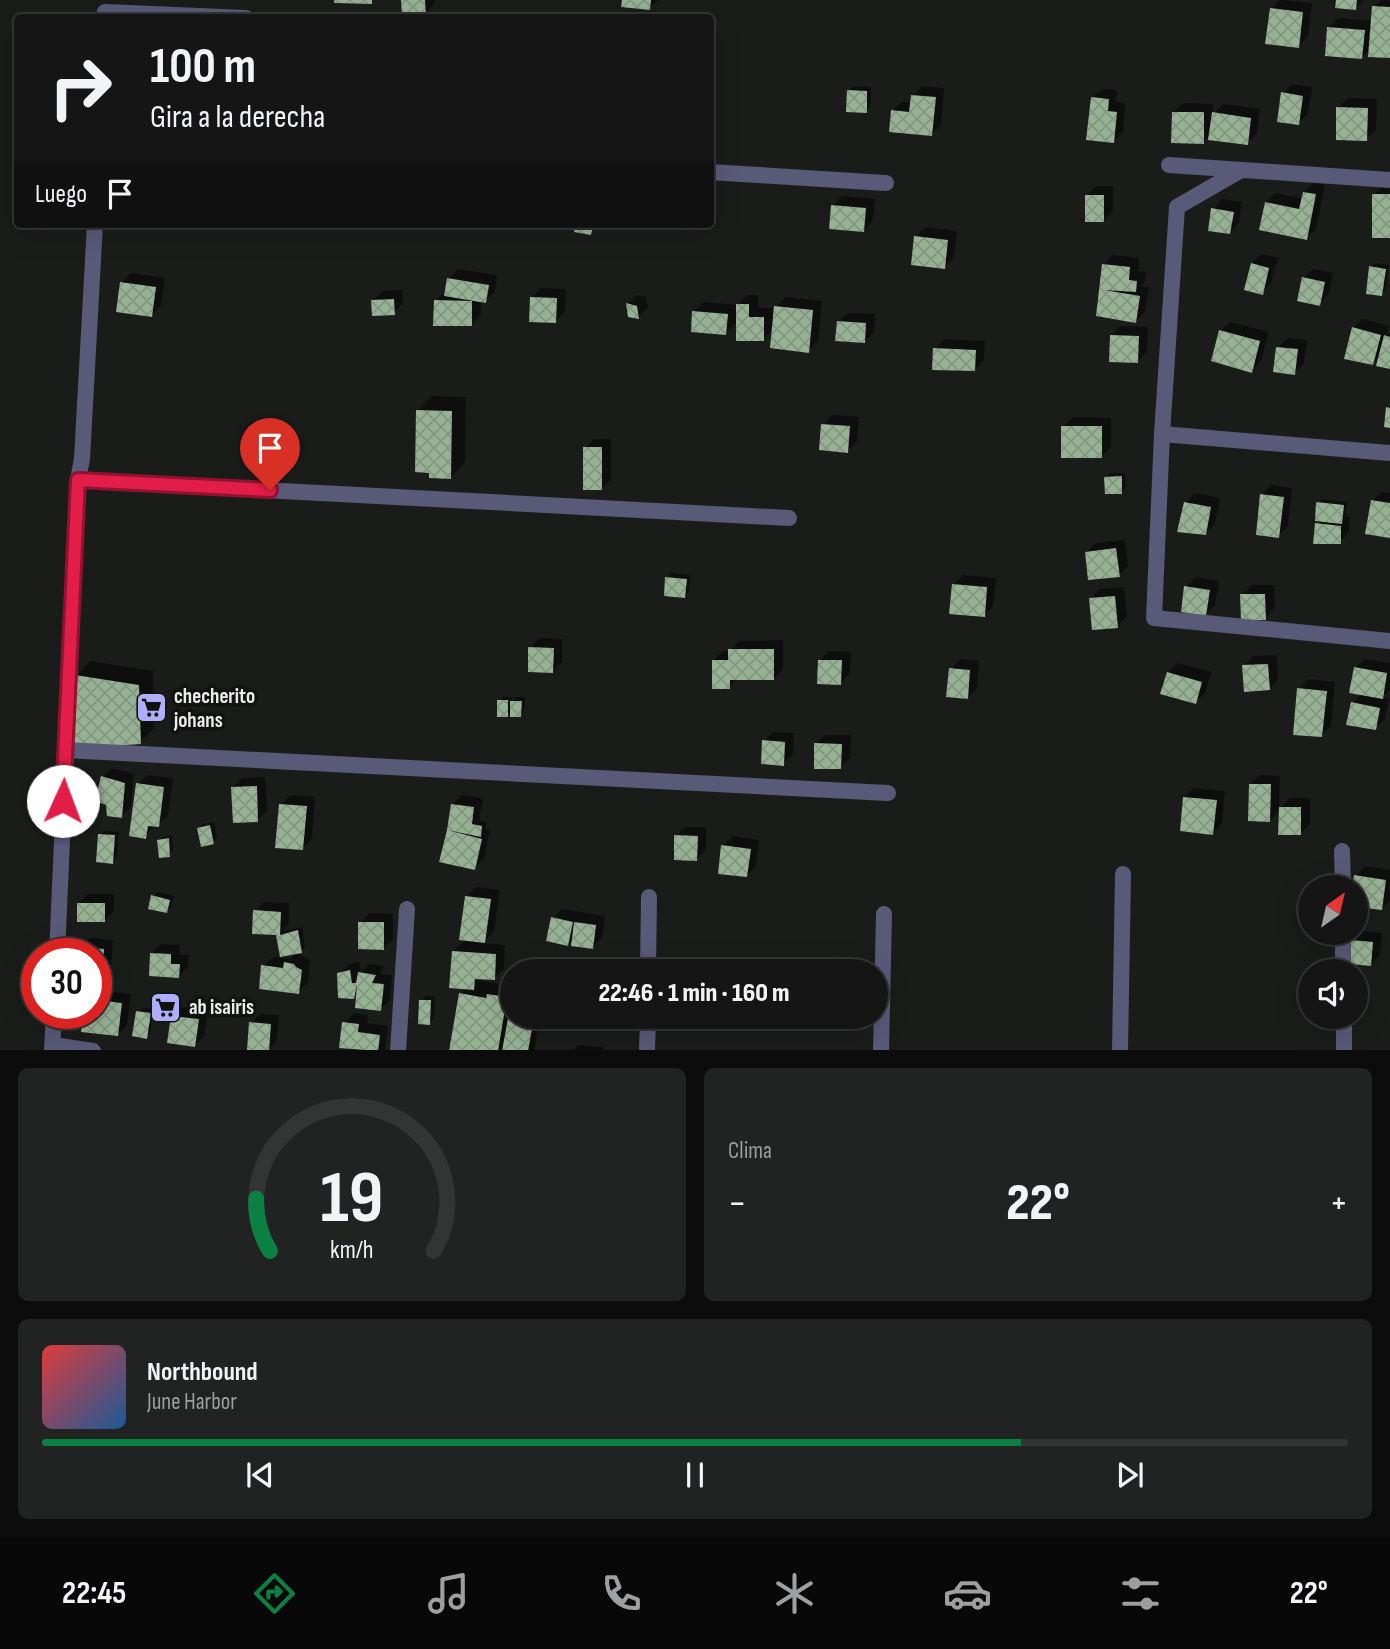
<!DOCTYPE html>
<html lang="es">
<head>
<meta charset="utf-8">
<style>
  :root { --surface:#141514; --page:#212222; --text:#f1f3f6; --muted:#9d9fa0; --line:#333434; --accent:#0b8043 }
  body { margin:0; font-family:"Sofia Sans Condensed",sans-serif; background:var(--page); color:var(--text); height:100vh; display:flex; flex-direction:column; font-size:26px; white-space:nowrap }
  * { box-sizing:border-box; margin:0 }
  p { font-size:23px; color:var(--muted) }
  .icon { flex:none; width:38px; height:38px; fill:none; stroke:currentColor; stroke-width:2; stroke-linecap:round; stroke-linejoin:round }
  .map { position:relative; height:1050px; overflow:hidden }
  .sheet { display:flex; flex-direction:column; gap:18px; padding:18px; background:#0b0c0b; flex:1 }
  .sheet>* { flex:none }
  .hud { position:absolute; left:14px; top:14px; width:700px; height:214px; border-radius:7px; box-shadow:0 7px 28px #0002,0 0 0 2px var(--line); background:#141514; color:var(--text); overflow:hidden }
  .needle { width:46px; rotate:34deg }
  .fabs { position:absolute; left:1298px; top:875px; display:grid; gap:14px }
  .fabs a { display:grid; place-items:center; width:70px; height:70px; border-radius:50%; background:var(--surface); box-shadow:0 7px 28px #0002,0 0 0 2px var(--line); font-size:35px }
  .speed { position:absolute; left:21px; top:938px; display:flex; gap:14px; font-size:35px; font-weight:700; text-align:center }
  .speed>* { display:grid; place-content:center; width:91px; height:91px; border-radius:50%; background:var(--surface); box-shadow:0 7px 28px #0002,0 0 0 2px var(--line); line-height:1 }
  .speed .limit { border:10px solid #d22; background:#fff; color:#111 }
  .pin { position:absolute; display:grid; place-items:center; width:60px; height:60px; color:#fff; margin:-72px -30px; border-radius:50% 50% 50% 0; rotate:-45deg; box-shadow:0 0 7px #0007 }
  .pin .icon { rotate:45deg }
  .me { position:absolute; width:77px; margin:-38px; rotate:2deg; stroke-linejoin:round; filter:drop-shadow(0 0 5px #0008) }
  .turn { display:flex; align-items:center; gap:24px; height:147px; padding:0 21px; font-size:32px }
  .turn .icon { width:91px; height:91px; stroke-width:2.5 }
  .turn b { display:block; font-size:49px; line-height:60px }
  .then { display:flex; align-items:center; height:66px; padding:0 21px; background:#0003; gap:14px; font-size:26px }
  .big { font-size:52px; font-weight:800; line-height:1.1 }
  .sheet .tile { flex:1; display:flex; flex-direction:column; justify-content:center; gap:10px; min-width:0; padding:0 24px; border-radius:10px; background:var(--page) }
  .sheet .dial { align-items:center; gap:0 }
  .dial svg { height:182px; overflow:visible; fill:none; stroke:var(--line); stroke-width:7; stroke-linecap:round; text-anchor:middle }
  .dial text { fill:var(--text); stroke:none }
  .song { display:flex; align-items:center; gap:21px }
  .cover { width:84px; height:84px; border-radius:10px; background:linear-gradient(135deg,hsl(0 70% 55%),hsl(210 70% 35%)) }
  .played { height:7px; border-radius:4px; background:linear-gradient(90deg,var(--accent) 75%,var(--line) 75%) }
  .keys { display:flex; justify-content:space-around; direction:ltr }
  .heat { display:flex; justify-content:space-between; align-items:center; font-size:38px; direction:ltr }
  .sheet .tiles { flex:1; display:grid; gap:18px; grid-template-columns:1fr 1fr }
  .tile:last-child { grid-column:span 2 }
  .trip { position:absolute; left:500px; top:959px; width:388px; height:70px; border-radius:35px; background:var(--surface); box-shadow:0 7px 28px #0002,0 0 0 2px var(--line); font-weight:800; line-height:70px; text-align:center }
  .dock { display:flex; height:112px; justify-content:space-around; align-items:center; background:#080808; color:var(--muted) }
  .dock .icon { width:49px; height:49px }
  .dock .current { color:var(--accent) }
  .dock b { font-size:32px; color:var(--text) }
  .map>svg:first-child { display:block }
  .shadow { fill:#0007 }
  .building { fill:url(#building-cross-hatch) }
  .lines { fill:none; stroke-linecap:round; stroke-linejoin:round }
  .street { stroke:#595978; stroke-width:16 }
  .route-casing { stroke:#92132f; stroke-width:18 }
  .route { stroke:#e11d48; stroke-width:12 }
  .labels { text-anchor:middle; stroke-width:7; stroke-linejoin:round; paint-order:stroke }
  .poi-label { font-size:21px; font-weight:bold; fill:#ebeceb; stroke:#111311; text-anchor:start }
</style>
</head>
<body>
<div class="map">
<svg width="1390" height="1051" viewBox="0 0 1390 1051">
  <defs>
    <pattern id="building-cross-hatch" width="8" height="8" patternUnits="userSpaceOnUse" patternTransform="scale(1.75)"><rect width="8" height="8" fill="#96b194"/><path d="M0 0l8 8M0 8l8-8" fill="none" stroke="#829680"/></pattern>
  </defs>
  <rect width="100%" height="100%" fill="#1a1c1a"/>
  <!-- shadow -->
  <path class="shadow" d="M403,0H434V4L425,14Z
    M624,0H658L650,8Z
    M1280,0L1312,3L1308,36L1299,46L1271,9Z
    M1337,0H1364L1356,8Z
    M1381,0H1390V57L1371,48L1362,58L1329,28L1338,18L1373,21L1374,7Z
    M1292,84L1312,87L1308,114L1298,123L1283,93Z
    M853,86L871,87L870,107L866,111L848,91Z
    M922,86L944,88L941,125L931,134L892,111L902,102H912L913,95Z
    M1102,89L1117,90L1116,102L1125,103L1123,132L1113,142L1092,98Z
    M1348,98L1377,99L1376,130L1366,139L1338,108Z
    M1183,103L1213,104V114L1223,104L1260,109L1257,134L1247,143L1211,134L1203,142L1173,113Z
    M1314,183L1325,185L1316,229L1306,238L1266,202L1276,193L1303,199L1304,192Z
    M1384,185H1390V237L1374,195Z
    M1096,186H1113V211L1104,220L1086,196Z
    M842,196L875,199L873,221L863,231L833,206Z
    M1222,199L1242,202L1239,223L1230,233L1213,209Z
    M925,227L957,231L954,257L945,267L916,237Z
    M1262,254L1278,258L1271,283L1262,293L1252,263Z
    M1113,255L1139,258L1138,271L1146,272L1145,281L1140,286L1149,287L1145,311L1136,321L1098,315L1104,265Z
    M1375,263L1389,265L1386,290L1381,295L1371,267Z
    M458,269L497,275L495,292L485,301H481V315L471,325L435,301L445,292L449,278Z
    M1313,269L1333,273L1329,294L1319,304L1303,278Z
    M132,273L165,278L161,305L152,315L122,282Z
    M541,288L566,289L565,312L555,321L532,298Z
    M402,290L403,303L394,313L373,300L383,291Z
    M637,295L646,297L648,308L638,317L628,304Z
    M747,295H758V308H773V316H775L776,307L786,297L822,301L818,341L808,351L774,328L763,339L738,321L726,333L694,312L704,302L738,305Z
    M848,313L875,314L874,332L865,341L838,322Z
    M1363,319L1389,326L1386,335L1390,332V367L1381,355L1372,363L1353,328Z
    M1230,322L1269,332L1261,361L1251,371L1221,331Z
    M1121,326L1148,327L1147,352L1137,361L1111,335Z
    M1288,338L1307,340L1304,363L1294,373L1278,347Z
    M944,339L985,341L984,360L974,370L935,349Z
    M432,396L466,397L465,462L451,477L417,411Z
    M832,415L859,417L857,441L847,451L823,425Z
    M1073,417L1111,418V447L1101,457L1063,427Z
    M594,439H611V479L602,488L585,448Z
    M1110,473H1125L1126,488L1121,493L1106,478Z
    M1271,485L1292,488L1288,526L1278,536L1262,495Z
    M1382,492L1390,493V536L1372,501Z
    M1195,493L1220,498L1215,524L1205,534L1186,503Z
    M1322,499L1347,502L1345,516L1350,517L1349,532L1340,542L1317,524L1321,520L1318,503Z
    M1125,540L1128,566L1119,575L1087,552L1096,543Z
    M671,573L690,575L689,592L685,596L667,578Z
    M963,575L996,578L993,606L984,616L953,585Z
    M1196,577L1219,581L1215,605L1206,614L1186,587Z
    M1252,585H1274L1275,608L1265,618L1242,595Z
    M1124,587L1127,616L1117,626L1090,599L1100,589Z
    M540,638L562,639V662L553,671L530,648Z
    M783,640V669L774,679H737L729,687L713,661L723,651H730L739,641Z
    M829,651L851,652L850,673L841,683L819,661Z
    M1277,655L1278,679L1269,689L1244,666L1253,656Z
    M960,659L979,661L977,688L967,698L951,669Z
    M1365,659L1390,663V690L1382,697L1389,698L1385,719L1375,728L1353,703L1362,693L1355,668Z
    M91,661L153,671L154,728L140,742L76,676Z
    M1178,663L1211,672L1205,693L1195,702L1168,672Z
    M1309,679L1335,682L1331,726L1322,736L1299,689Z
    M503,697H512V701L516,697H525L524,711L520,716L511,711L507,715L499,701Z
    M773,732L794,733L793,754L783,764L764,741Z
    M825,735H851L850,758L841,767L815,744Z
    M112,768L134,774L131,807L121,817L102,777Z
    M147,775L173,778L168,816L158,825H155L145,837L138,784Z
    M1260,775L1280,776L1279,809L1290,798H1310V824L1300,834L1280,810L1270,820L1250,784Z
    M265,777L267,811L257,820L233,788L242,778Z
    M1194,788L1225,791L1222,823L1213,833L1185,797Z
    M290,795L315,797L312,839L303,848L281,805Z
    M462,795L483,798L479,821L486,822L485,828L490,830L484,859L474,868L442,861L453,804Z
    M214,822L217,838L213,843L199,828L203,824Z
    M686,827H706V850L696,859L676,836Z
    M104,831L119,832L117,858L112,862L100,835Z
    M172,835L173,851L169,855L159,841L163,837Z
    M733,836L759,840L756,866L747,875L723,846Z
    M1365,866L1390,870V900L1381,909L1354,887L1356,876Z
    M476,887L500,890L494,932L483,943L505,945L504,969L494,978L477,977L476,980L500,984L503,980L513,981V1017L540,1021L534,1051H456L460,994L466,988L453,951L466,939V897Z
    M157,892L174,896L171,907L167,911L153,896Z
    M88,894H114V911L105,920L78,904Z
    M264,902L289,903V924L281,932L302,927L305,947L298,954L310,960L308,982L298,992L263,966L273,957L290,959L296,952L278,936L280,934L254,932L255,911Z
    M562,909L605,916L602,938L592,947L573,939L568,944L553,918Z
    M370,913L393,914V939L383,948L360,923Z
    M1363,931L1382,933L1380,955L1371,964L1353,941Z
    M90,938L113,940L111,965L101,975L96,954L80,947Z
    M161,944L180,945L179,955H189L188,967L179,976L151,954Z
    M359,961L361,972L369,964L384,966L380,974L392,975L390,1000L380,1010L358,992L353,997L339,974L349,964Z
    M96,990L131,994L127,1025L118,1034L85,1014L73,1013H96Z
    M425,996L435,997L434,1019L430,1023L421,1001Z
    M182,1007L208,1010L204,1036L195,1045L173,1016Z
    M142,1008L154,1009L150,1032L146,1037L138,1012Z
    M354,1013L368,1015L367,1023L388,1026L385,1051H351L344,1023Z
    M260,1014L279,1015L277,1040L268,1050L251,1023Z
    M578,1045L603,1047V1051H573Z"/>
  <!-- building -->
  <path class="building" d="M334,0H372V4L334,3Z
    M401,0H425L426,15L402,16Z
    M622,0H651L650,10L621,7Z
    M1336,0H1357L1356,10L1335,8Z
    M1372,6L1390,7V58L1368,57Z
    M1270,8L1303,12L1299,48L1265,44Z
    M1327,27L1365,30L1362,59L1325,56Z
    M847,90L867,91V113L846,112Z
    M1281,92L1303,96L1299,125L1277,122Z
    M911,95L936,97L932,136L889,132L891,110L909,112Z
    M1091,97L1109,99L1108,111L1117,112L1114,143L1086,140Z
    M1336,107L1368,108L1367,141L1336,140Z
    M1172,112H1204V144L1171,143Z
    M1212,112L1251,118L1248,145L1208,140Z
    M1303,192L1316,194L1307,240L1259,230L1265,202L1299,209Z
    M1372,194H1390V238H1372Z
    M1085,195H1104V222H1085Z
    M831,205L866,208L864,232L829,229Z
    M1211,208L1234,212L1230,234L1208,231Z
    M115,224H154V228H115Z
    M575,224H605L604,228L593,226L591,235L574,232Z
    M914,236L948,240L945,269L911,265Z
    M1251,263L1269,268L1263,295L1244,290Z
    M1102,264L1130,267L1129,280L1137,281L1136,292L1104,290L1140,296L1136,323L1096,316Z
    M1369,266L1386,269L1382,296L1366,294Z
    M1302,277L1325,282L1320,306L1297,301Z
    M447,278L489,285L486,303L444,296Z
    M120,282L156,287L152,317L116,312Z
    M530,297L557,298L556,323L529,322Z
    M394,299L395,315L372,316L371,300Z
    M434,300L472,301V326H433Z
    M626,303L637,306L639,319L628,317Z
    M736,304H749V317H764V341H736Z
    M774,306L813,310L809,353L770,348Z
    M692,311L728,314L726,335L691,332Z
    M837,321L866,323L865,343L835,341Z
    M1352,327L1381,335L1373,365L1344,359Z
    M1219,330L1260,341L1252,373L1211,361Z
    M1110,335L1139,336L1138,363L1109,362Z
    M1384,335L1390,337V369L1376,366Z
    M1276,347L1298,349L1295,375L1273,372Z
    M933,348L976,350L975,371L932,370Z
    M1386,407L1390,408V428L1384,427Z
    M416,410L452,411L451,479L429,478V473L415,472Z
    M821,424L850,426L848,453L819,450Z
    M1061,426H1102V458H1061Z
    M583,447H602V490H583Z
    M1122,476V494H1105L1104,477Z
    M1260,494L1284,497L1279,538L1256,535Z
    M1371,500L1390,503V538L1365,534Z
    M1184,502L1211,507L1206,535L1177,532Z
    M1316,502L1344,505L1342,524L1315,521Z
    M1315,523L1341,526V544H1313Z
    M1116,548L1120,577L1088,580L1085,552Z
    M665,577L687,579L685,598L664,596Z
    M952,584L987,587L985,617L949,614Z
    M1184,586L1210,590L1206,616L1181,612Z
    M1240,594H1265L1266,620H1241Z
    M1115,596L1118,628L1092,630L1089,598Z
    M528,647L554,648L553,673L528,672Z
    M728,649H774V680H730V689H712V660H728Z
    M818,660H842L841,685L817,684Z
    M1268,664L1270,690L1244,692L1242,665Z
    M1354,667L1387,673L1383,699L1349,693Z
    M949,668L970,670L968,699L946,697Z
    M1167,672L1202,682L1196,704L1160,694Z
    M75,675L139,685L141,744L70,749Z
    M1297,688L1327,691L1322,737L1293,735Z
    M497,700H508V717H497Z
    M510,701H522L521,717H510Z
    M1351,702L1380,708L1376,730L1346,725Z
    M762,740L785,742L784,766L761,764Z
    M814,743L842,744L841,769H814Z
    M101,776L125,783L122,818L107,816L106,805L95,801Z
    M136,783L164,787L159,827L148,826L146,839L129,836Z
    M1249,784H1271L1270,822L1248,821Z
    M257,786L258,822L233,823L231,787Z
    M1183,797L1217,800L1213,835L1180,831Z
    M279,804L307,806L303,850L275,848Z
    M451,804L474,807L472,824L482,826L481,837L447,830Z
    M1279,807H1301V835H1278Z
    M210,825L214,844L201,847L197,828Z
    M447,830L482,839L475,870L439,862Z
    M98,834L115,835L113,864L96,862Z
    M674,835L698,836L697,861L674,860Z
    M169,838L170,857L159,858L157,840Z
    M721,845L751,849L747,877L718,874Z
    M1354,875L1386,880L1382,910L1356,907V887H1352Z
    M151,895L170,900L167,913L148,909Z
    M465,896L491,899L485,943L459,940Z
    M77,903H105V922H77Z
    M253,910L281,912L280,935L298,930L302,953L280,957L276,935L252,934Z
    M551,917L573,922L568,946L546,941Z
    M358,922H384V950L358,949Z
    M574,922L596,925L593,949L571,946Z
    M1351,940L1373,942L1371,966L1350,964Z
    M79,947L104,949L102,977L96,976V954H78Z
    M452,951L496,954L495,980L475,979L474,990L449,988Z
    M150,953L171,954V964H180L179,978L149,976Z
    M284,962L294,964L296,967L302,970L299,994L259,989L261,965L283,968Z
    M350,970L352,983H356L358,972L376,975L372,983L384,984L381,1011L355,1008L357,985L354,999L338,998L337,973Z
    M459,993L486,998L487,994L507,997L498,1051H449Z
    M96,1000L122,1003L118,1036L81,1032L83,1016L75,1015V1013H96Z
    M419,1000H431L430,1025L418,1024Z
    M136,1011L151,1013L147,1039L132,1036Z
    M509,1013L513,1014V1017L534,1018L528,1051H502Z
    M171,1016L199,1019L195,1047L167,1043Z
    M249,1022L271,1024L269,1051L247,1050Z
    M342,1022L359,1024L358,1032L380,1035L378,1051L339,1048Z"/>
  <g class="lines">
    <!-- street -->
    <path class="street" d="M105,12L246,18
      M1169,165L1390,180
      M710,172L886,183
      M1162,434L1177,207L1241,170
      M1390,453L1162,434L1154,618L1390,641
      M78,480L789,518
      M65,750L888,793
      M1342,851L1343,887
      M1343,933V971
      M57,954L78,480L82,459L95,224
      M648,971L649,897
      M1344,1017V1051
      M53,1045L93,1051
      M52,1051L54,1013
      M398,1051L407,909
      M647,1051L648,1017
      M881,1051L884,914
      M1120,1051L1123,874"/>
  </g>
  <g class="lines">
    <defs>
      <path id="route" d="M63,801L78,480L270,490"/>
    </defs>
    <!-- route casing -->
    <use href="#route" class="route-casing"/>
    <!-- route -->
    <use href="#route" class="route"/>
  </g>
  <!-- icons -->
  <defs>
    <symbol id="supermarket-square" viewBox="-11 -11 22 22"><rect x="-9" y="-9" width="18" height="18" rx="4" fill="#afaefa" stroke="#111311"/><path d="M-6-5.5h2.5l.6 2H6L4.5 2H-2.5L-4.4-4H-6ZM-1.5 3.2a1.3 1.3 0 1 0 .1 0ZM3 3.2a1.3 1.3 0 1 0 .1 0Z" fill="#111"/></symbol>
  </defs>
  <g fill-rule="evenodd">
    <use href="#supermarket-square" x="134" y="690" width="35" height="35"/>
    <use href="#supermarket-square" x="148" y="990" width="35" height="35"/>
  </g>
  <g class="labels">
    <!-- poi labels -->
    <g class="poi-label">
      <text x="174" y="703">checherito<tspan x="174" dy="24">johans</tspan></text>
      <text x="189" y="1014">ab isairis</text>
    </g>
  </g>
</svg>
<div class="fabs">
<a><svg class="needle" viewBox="-14 -14 28 28"><path d="M0-13l5 13h-10z" fill="#e53935"/><path d="M0 13l5-13h-10z" fill="#9d9fa0"/></svg></a>
<a><svg class="icon" aria-label="sound" viewBox="0 0 24 24"><path d="M4 9h4l5-4v14l-5-4H4zM17 9q2 3 0 6"/></svg></a>
</div>
<div class="speed"><div class="limit">30</div></div>
<div class="pin" style="left:270px;top:490px;background:#d93025"><svg class="icon" aria-label="arrive" viewBox="0 0 24 24"><path d="M6 21V4h12l-3 4 3 4H6"/></svg></div>
<svg class="me" style="left:63px;top:801px" viewBox="-20 -20 40 40"><circle r="19" fill="#fff"/><path d="M0-13L10 11 0 6-10 11z" fill="#e11d48"/></svg>
<div class="trip">22:46 · 1 min · 160 m</div>
<div class="hud">
<div class="turn"><svg class="icon" aria-label="right" viewBox="0 0 24 24"><path d="M7 20v-9h11M14 6l5 5-5 5"/></svg><div><b>100 m</b>Gira a la derecha</div></div>
<div class="then">Luego<svg class="icon" aria-label="arrive" viewBox="0 0 24 24"><path d="M6 21V4h12l-3 4 3 4H6"/></svg></div>
</div>
</div>
<section class="sheet">
<div class="tiles">
<div class="tile dial"><svg viewBox="0 0 100 80">
<path d="M14 69A42 42 0 1 1 86 69"/>
<path d="M14 69A42 42 0 0 1 8 46" stroke="#0b8043"/>
<text x="50" y="56" font-size="32" font-weight="700">19</text>
<text x="50" y="72" font-size="11">km/h</text>
</svg></div>
<div class="tile"><p>Clima</p>
<div class="heat"><a>−</a><b class="big">22°</b><a>+</a></div>
</div>
<div class="tile">
<div class="song"><i class="cover"></i><div><b>Northbound</b><p>June Harbor</p></div></div>
<div class="played"></div>
<div class="keys"><svg class="icon" aria-label="previous" viewBox="0 0 24 24"><path d="M18 5L8 12l10 7zM5 5v14"/></svg><svg class="icon" aria-label="pause" viewBox="0 0 24 24"><path d="M8 5v14M16 5v14"/></svg><svg class="icon" aria-label="next" viewBox="0 0 24 24"><path d="M6 5l10 7-10 7zM19 5v14"/></svg></div>
</div>
</div>
</section>
<nav class="dock">
<b>22:45</b>
<svg class="icon current" aria-label="directions" viewBox="0 0 24 24"><path d="M12 3l9 9-9 9-9-9zM9 14v-3h6M13 9l2 2-2 2"/></svg>
<svg class="icon" aria-label="music" viewBox="0 0 24 24"><path d="M9 18V5l10-2v13"/><circle cx="6" cy="18" r="3"/><circle cx="16" cy="16" r="3"/></svg>
<svg class="icon" aria-label="phone" viewBox="0 0 24 24"><path d="M5 4h4l2 5-3 2q2 4 5 5l2-3 5 2v4C11 20 4 13 5 4z"/></svg>
<svg class="icon" aria-label="climate" viewBox="0 0 24 24"><path d="M12 3v18M4 7l16 10M4 17L20 7"/></svg>
<svg class="icon" aria-label="car" viewBox="0 0 24 24"><path d="M5 17H2v-5l4-1 3-4h7l3 4 3 1v5h-3M9 17h6M6 11h13"/><circle cx="7" cy="17" r="2"/><circle cx="17" cy="17" r="2"/></svg>
<svg class="icon" aria-label="filters" viewBox="0 0 24 24"><path d="M4 7h16M4 17h16"/><circle cx="9" cy="7" r="2"/><circle cx="15" cy="17" r="2"/></svg>
<b>22°</b>
</nav>
</body>
</html>
